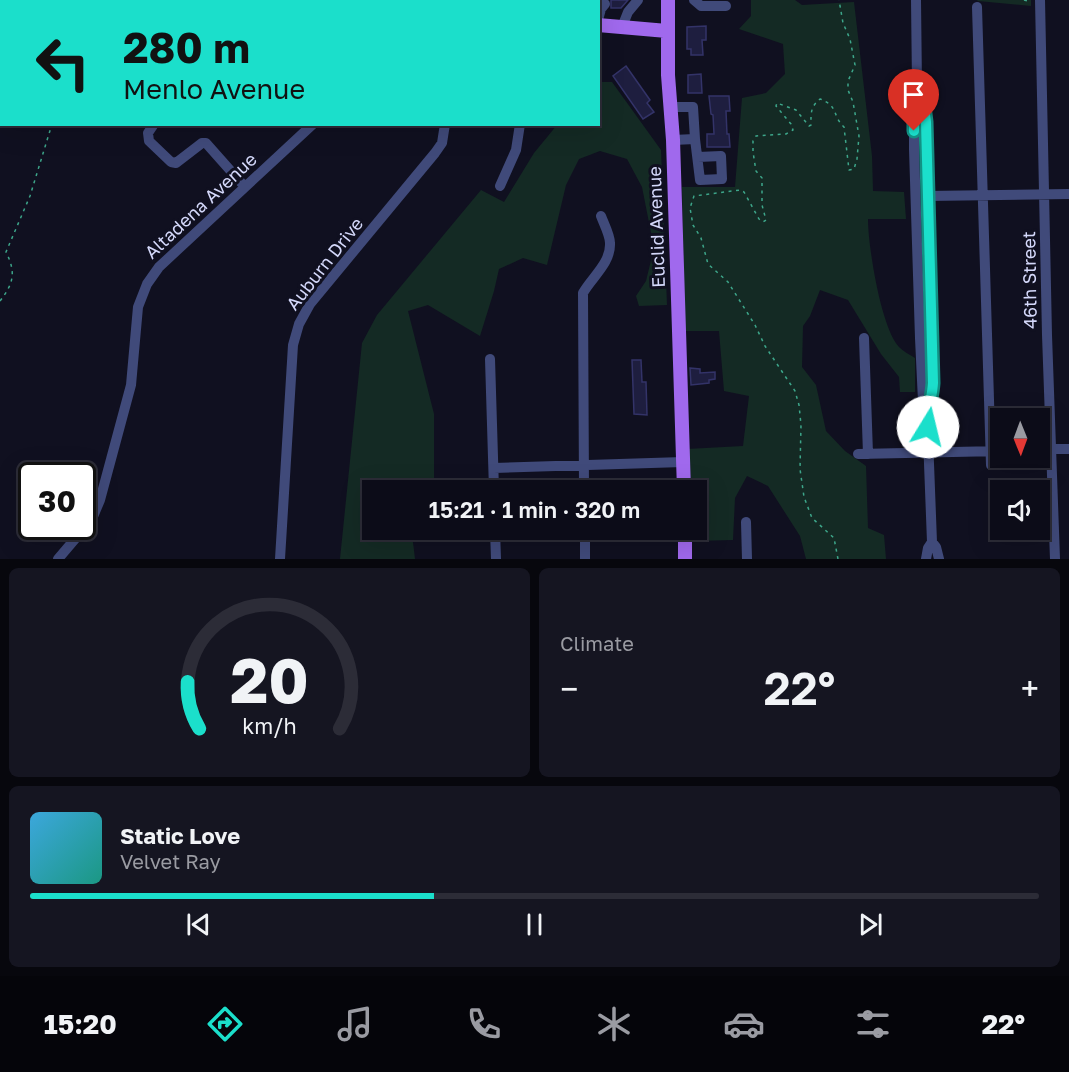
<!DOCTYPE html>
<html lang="en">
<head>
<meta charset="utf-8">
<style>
  :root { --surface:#0c0c18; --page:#151521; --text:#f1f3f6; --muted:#9a9ba2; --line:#2c2c37; --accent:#1bdfcb }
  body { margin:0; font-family:"Golos Text",sans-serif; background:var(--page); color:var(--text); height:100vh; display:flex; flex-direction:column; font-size:22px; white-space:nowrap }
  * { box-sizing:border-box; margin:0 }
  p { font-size:20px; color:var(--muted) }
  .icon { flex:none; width:33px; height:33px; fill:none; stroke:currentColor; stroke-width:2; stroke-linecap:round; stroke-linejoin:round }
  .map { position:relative; height:559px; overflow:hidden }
  .side { display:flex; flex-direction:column; gap:9px; padding:9px; background:#07070d; flex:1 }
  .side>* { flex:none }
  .top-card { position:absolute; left:0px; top:0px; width:600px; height:126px; box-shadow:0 6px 24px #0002,0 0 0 2px var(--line); background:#1bdfcb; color:#111; overflow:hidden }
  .needle { width:39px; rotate:179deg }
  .fabs { position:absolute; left:990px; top:408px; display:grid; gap:12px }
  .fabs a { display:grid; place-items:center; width:60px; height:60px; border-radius:0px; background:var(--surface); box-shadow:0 6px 24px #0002,0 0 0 2px var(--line); font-size:30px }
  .speed { position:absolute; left:18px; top:462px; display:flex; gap:12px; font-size:30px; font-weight:700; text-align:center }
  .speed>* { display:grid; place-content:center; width:78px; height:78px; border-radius:50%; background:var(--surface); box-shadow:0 6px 24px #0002,0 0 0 2px var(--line); line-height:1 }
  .speed .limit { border:3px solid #111; border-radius:9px; background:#fff; color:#111 }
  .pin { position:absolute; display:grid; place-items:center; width:51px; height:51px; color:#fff; margin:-62px -26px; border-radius:50% 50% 50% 0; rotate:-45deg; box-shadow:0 0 6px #0007 }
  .pin .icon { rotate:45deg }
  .me { position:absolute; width:66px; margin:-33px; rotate:9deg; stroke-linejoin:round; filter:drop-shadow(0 0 4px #0008) }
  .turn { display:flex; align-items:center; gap:21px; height:126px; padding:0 24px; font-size:27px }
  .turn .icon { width:78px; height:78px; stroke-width:2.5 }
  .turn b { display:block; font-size:42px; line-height:51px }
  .big { font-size:45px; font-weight:600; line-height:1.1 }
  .side .card { flex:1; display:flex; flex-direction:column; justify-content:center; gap:9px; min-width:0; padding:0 21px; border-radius:9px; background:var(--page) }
  .side .dial { align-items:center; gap:0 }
  .dial svg { height:156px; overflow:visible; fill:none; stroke:var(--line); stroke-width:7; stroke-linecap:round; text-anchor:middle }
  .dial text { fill:var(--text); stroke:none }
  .song { display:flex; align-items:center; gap:18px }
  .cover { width:72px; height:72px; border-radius:9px; background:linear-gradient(135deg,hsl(200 70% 55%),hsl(170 70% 35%)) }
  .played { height:6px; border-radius:3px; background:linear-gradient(90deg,var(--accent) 40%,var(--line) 40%) }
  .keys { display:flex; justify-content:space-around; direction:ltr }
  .heat { display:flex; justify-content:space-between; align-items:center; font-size:33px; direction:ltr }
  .side .tiles { flex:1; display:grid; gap:9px; grid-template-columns:1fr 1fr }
  .card:last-child { grid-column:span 2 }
  .trip { position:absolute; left:362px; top:480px; width:345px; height:60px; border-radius:0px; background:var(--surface); box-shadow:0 6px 24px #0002,0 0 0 2px var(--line); font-weight:600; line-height:60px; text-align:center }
  .dock { display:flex; height:96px; justify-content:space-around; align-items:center; background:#05050a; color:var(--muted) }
  .dock .icon { width:42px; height:42px }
  .dock .on { color:var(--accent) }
  .dock b { font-size:27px; color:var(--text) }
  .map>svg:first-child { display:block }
  .green { fill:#142a24 }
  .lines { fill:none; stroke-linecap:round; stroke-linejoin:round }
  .stream { stroke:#132f41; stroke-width:2 }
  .building { fill:#1e1e3f; stroke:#333368; stroke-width:1.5 }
  .path { stroke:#3da68a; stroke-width:1.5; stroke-dasharray:3 4.5; stroke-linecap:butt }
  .minor { stroke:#404a7a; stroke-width:10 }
  .major { stroke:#a069ed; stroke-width:14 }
  .route-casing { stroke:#129184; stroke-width:15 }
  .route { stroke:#1bdfcb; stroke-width:10 }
  .labels { text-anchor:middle; stroke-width:6; stroke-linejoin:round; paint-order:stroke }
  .street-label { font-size:18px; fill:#d4d8fa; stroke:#101020 }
</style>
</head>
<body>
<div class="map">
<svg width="1069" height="559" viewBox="0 0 1069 559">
  <rect width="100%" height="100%" fill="#101020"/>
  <!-- green -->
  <path class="green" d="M751,0H795L802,5L854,2L872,156L873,191L904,192L906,219H868C868,246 881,328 899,347C903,351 910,355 915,358V392H900L899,377L881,354L848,300L820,290L810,316L803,326L802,367L816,385L826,431L845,451L866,466L868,528L884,535L886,559H806L800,536L768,486L747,476L735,498L733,540L693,541V530H696V490H690L687,449L743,446L749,396L724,391L719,331H685L682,187H735L742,98L766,93L785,74L783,44L739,29L751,16Z
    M977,0H1031V6L978,1Z
    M599,82H612L661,150L667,305L639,306L636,296L646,281L654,248L642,187L627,159L600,151L579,159L566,185L547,265L523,258L499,269L494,291L480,336L428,305L408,311L434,414V490H372V530H434V532L412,534L415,559H340L362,343L377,315L481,190L504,202L534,153L557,125L598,124Z"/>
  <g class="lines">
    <!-- stream -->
    <path class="stream" d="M68,2L69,0
      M0,124L2,121"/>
  </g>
  <!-- building -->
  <path class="building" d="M611,0H628L621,8H611Z
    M706,26V40H702L703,55H691V49H687V27Z
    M626,66L650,100L647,103L654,112L643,119L613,76Z
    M701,74L702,93H688V75Z
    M709,96H729L730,111H726L727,134H729L730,147H707V134H714L713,115L711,114Z
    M632,360H641L642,382H646L647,415L634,414Z
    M690,368L700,369V373L715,372V379L709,380V383L691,385Z"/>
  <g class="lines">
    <!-- path -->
    <path class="path" d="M1024,0L1031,2
      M41,2V0
      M198,2V0
      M0,301C14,283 16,272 6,252L30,196L52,124
      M838,559L834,538L812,518L804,497L800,469L801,425L799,405L795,391L765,346L755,325L728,282L708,264L701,238L693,225L690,208L694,196L740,190L744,192L759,219L763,222L766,220L762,205V178L756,171L753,152V141L756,136L786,134L793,130L791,124L776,106L777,103L796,110L809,126L811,125C811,114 810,107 820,99C839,106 832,116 844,127L849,170L854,169L857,159L859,136L853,102L848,90V81L855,65L850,39L843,23L839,0"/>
    <!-- minor -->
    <path class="minor" d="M591,0L596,2
      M694,0L701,6H726
      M916,0L917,85L914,94V149L920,338L923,401L927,411L932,542L936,547L939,559
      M1040,0L1047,335L1055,559
      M0,2L2,3
      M413,2L414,0
      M530,2V0
      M977,7L991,465
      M598,20L601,9L605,4
      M622,27L628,12L638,0
      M0,85L2,82
      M917,85L922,90L926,122L933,383L932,402L927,411
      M672,107H693L695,139L673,140
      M154,124L148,133L149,141L171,162L176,163L202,143H206L245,187
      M695,139L700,180L722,179L721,156L698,157
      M500,186L516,150L520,124
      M927,196L1069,194
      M864,338L868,454
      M490,359L494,490
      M1040,449H1069
      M858,454L1000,451
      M494,468L683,462
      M584,490L583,293C592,277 611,263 610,243C610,235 604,224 601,216
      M746,522L747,559
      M495,530L496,559
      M585,530V559
      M58,559L92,519L100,500L131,385L138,307L147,284L159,267L313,124
      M280,559L293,345L299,324L310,304L435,153L442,143L445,124
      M926,559L928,548L932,542"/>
    <!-- major -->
    <path class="major" d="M331,0L336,2
      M668,0V75L673,140L684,490
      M598,25L667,31
      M685,530V559"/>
  </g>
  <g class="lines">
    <defs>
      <path id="route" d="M914,131V94L917,85L922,90L926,122L933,383C932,399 927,411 928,427"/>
    </defs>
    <!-- route casing -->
    <use href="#route" class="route-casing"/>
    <!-- route -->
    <use href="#route" class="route"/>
  </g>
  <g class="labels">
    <!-- street labels -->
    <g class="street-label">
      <text transform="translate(201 206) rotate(-43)" y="6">Altadena Avenue</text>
      <text transform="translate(657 227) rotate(-92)" y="6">Euclid Avenue</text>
      <text transform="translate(325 264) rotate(-52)" y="6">Auburn Drive</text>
      <text transform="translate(1030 280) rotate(-91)" y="6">46th Street</text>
    </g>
  </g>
</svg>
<div class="fabs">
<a><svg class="needle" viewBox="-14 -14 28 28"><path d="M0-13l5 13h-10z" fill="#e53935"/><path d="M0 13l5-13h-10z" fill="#9a9ba2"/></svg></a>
<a><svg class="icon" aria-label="sound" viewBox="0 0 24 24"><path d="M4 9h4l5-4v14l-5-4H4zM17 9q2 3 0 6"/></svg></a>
</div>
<div class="speed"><div class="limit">30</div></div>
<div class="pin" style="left:914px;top:131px;background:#d93025"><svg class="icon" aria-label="arrive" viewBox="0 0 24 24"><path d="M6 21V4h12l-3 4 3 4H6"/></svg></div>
<svg class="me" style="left:928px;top:427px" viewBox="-20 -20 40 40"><circle r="19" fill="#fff"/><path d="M0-13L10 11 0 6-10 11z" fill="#1bdfcb"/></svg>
<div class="trip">15:21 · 1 min · 320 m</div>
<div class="top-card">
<div class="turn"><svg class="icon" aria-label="left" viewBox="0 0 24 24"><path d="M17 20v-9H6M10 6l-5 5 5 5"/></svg><div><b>280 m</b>Menlo Avenue</div></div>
</div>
</div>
<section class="side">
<div class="tiles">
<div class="card dial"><svg viewBox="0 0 100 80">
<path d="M14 69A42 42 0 1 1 86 69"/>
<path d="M14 69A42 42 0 0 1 8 45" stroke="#1bdfcb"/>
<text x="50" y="56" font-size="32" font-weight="700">20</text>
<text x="50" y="72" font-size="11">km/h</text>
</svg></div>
<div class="card"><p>Climate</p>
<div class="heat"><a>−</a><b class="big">22°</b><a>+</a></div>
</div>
<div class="card">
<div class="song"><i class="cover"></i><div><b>Static Love</b><p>Velvet Ray</p></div></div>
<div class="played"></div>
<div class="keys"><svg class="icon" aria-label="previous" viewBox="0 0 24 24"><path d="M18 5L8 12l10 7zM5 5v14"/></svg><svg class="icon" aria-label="pause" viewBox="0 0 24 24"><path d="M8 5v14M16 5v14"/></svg><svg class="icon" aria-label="next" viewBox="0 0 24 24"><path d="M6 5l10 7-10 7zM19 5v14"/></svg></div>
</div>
</div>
</section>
<nav class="dock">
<b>15:20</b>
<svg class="icon on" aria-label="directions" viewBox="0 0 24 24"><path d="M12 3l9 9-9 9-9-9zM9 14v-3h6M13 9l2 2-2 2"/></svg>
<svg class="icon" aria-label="music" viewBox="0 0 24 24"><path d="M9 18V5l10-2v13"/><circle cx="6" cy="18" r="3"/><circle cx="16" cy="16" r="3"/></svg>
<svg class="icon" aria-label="phone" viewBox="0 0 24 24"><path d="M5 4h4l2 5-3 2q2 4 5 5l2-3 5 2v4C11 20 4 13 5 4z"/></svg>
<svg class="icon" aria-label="climate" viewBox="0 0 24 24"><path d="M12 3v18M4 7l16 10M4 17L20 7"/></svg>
<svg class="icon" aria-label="car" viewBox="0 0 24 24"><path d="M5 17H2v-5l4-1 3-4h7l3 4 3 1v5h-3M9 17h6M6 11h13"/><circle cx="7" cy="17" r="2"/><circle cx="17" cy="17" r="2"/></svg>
<svg class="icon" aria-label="filters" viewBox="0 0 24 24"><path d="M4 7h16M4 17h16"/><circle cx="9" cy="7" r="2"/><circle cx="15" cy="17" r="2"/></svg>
<b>22°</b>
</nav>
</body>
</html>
